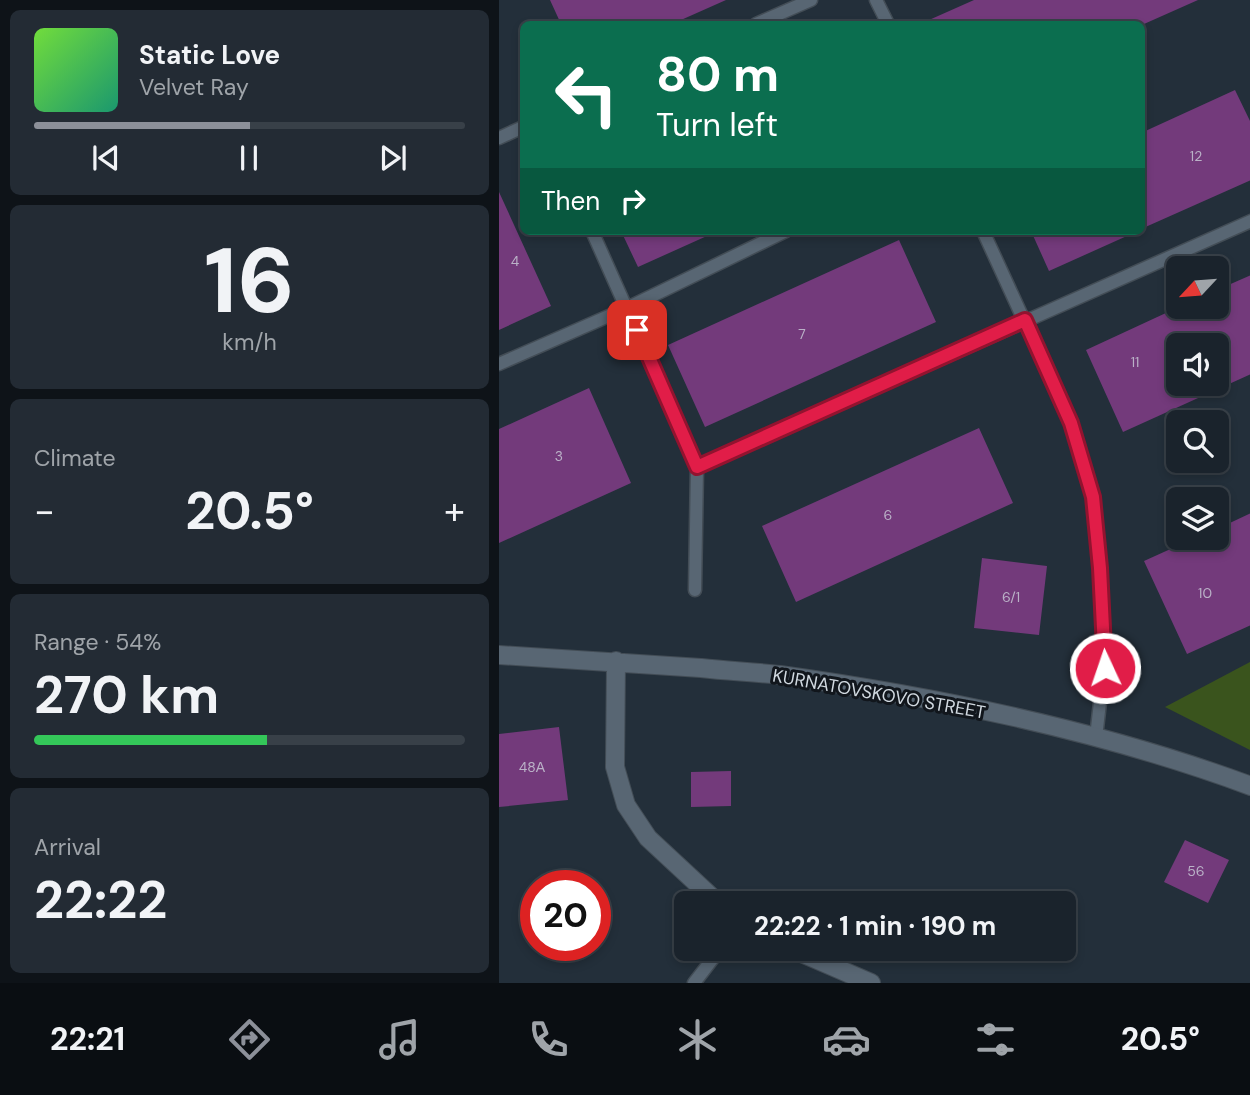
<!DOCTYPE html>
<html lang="en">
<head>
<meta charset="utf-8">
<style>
  :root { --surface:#1a232c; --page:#232b34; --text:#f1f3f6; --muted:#9fa4a9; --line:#384048; --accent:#8c9099 }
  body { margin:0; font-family:"DM Sans",sans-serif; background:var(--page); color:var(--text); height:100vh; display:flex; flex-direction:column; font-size:26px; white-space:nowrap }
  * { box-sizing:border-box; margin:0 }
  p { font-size:23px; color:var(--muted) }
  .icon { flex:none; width:38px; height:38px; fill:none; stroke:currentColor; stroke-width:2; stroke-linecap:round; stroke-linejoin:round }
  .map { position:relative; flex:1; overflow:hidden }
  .sheet { display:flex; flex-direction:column; gap:10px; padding:10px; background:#0e1318; width:499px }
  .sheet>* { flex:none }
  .hud { position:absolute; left:21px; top:21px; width:625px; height:214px; border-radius:10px; box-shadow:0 4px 10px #0003,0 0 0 2px var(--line); background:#0b6e4f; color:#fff; overflow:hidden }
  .needle { width:46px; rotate:244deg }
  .controls { position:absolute; left:667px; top:256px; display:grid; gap:14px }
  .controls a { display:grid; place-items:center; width:63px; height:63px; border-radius:10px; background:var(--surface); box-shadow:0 4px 10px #0003,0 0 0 2px var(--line); font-size:35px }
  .speed { position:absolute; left:21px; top:870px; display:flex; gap:14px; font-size:35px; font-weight:700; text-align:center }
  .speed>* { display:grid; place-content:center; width:91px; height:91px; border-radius:50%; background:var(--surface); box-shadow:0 4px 10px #0003,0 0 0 2px var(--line); line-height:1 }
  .speed .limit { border:10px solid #d22; background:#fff; color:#111 }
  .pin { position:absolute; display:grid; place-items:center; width:60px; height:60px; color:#fff; margin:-30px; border-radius:14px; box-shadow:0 4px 10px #0006 }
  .me { position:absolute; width:77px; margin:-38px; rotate:357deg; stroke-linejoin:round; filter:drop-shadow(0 0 5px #0008) }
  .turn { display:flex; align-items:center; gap:24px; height:147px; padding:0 21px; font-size:32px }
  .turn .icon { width:91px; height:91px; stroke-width:2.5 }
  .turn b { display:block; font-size:49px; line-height:60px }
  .then { display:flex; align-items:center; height:66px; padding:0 21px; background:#0003; gap:14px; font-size:26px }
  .big { font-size:52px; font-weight:700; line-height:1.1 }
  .sheet .tile { flex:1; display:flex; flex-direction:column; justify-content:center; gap:10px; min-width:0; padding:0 24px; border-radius:10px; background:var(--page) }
  .sheet .dial { align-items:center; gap:0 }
  .dial b { font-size:91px; line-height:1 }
  .song { display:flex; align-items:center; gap:21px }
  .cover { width:84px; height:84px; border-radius:10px; background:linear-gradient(135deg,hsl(100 70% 55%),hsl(160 70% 35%)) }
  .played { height:7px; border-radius:4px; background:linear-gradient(90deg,var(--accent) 50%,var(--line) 50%) }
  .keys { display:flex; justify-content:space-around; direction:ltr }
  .heat { display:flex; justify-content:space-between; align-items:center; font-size:38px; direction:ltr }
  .charge { height:10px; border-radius:5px; background:linear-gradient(90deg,#34c759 54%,var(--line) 0) }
  .trip { position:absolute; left:175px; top:891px; width:402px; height:70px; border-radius:10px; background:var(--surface); box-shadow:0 4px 10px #0003,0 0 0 2px var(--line); font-weight:700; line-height:70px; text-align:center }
  .dock { display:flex; height:112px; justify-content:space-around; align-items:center; background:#0a0e12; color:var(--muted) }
  .dock .icon { width:49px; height:49px }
  .dock .selected { color:var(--accent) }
  .dock b { font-size:32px; color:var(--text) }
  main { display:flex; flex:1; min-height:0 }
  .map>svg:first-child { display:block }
  .green { fill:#3a541d }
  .building { fill:#733a7b; fill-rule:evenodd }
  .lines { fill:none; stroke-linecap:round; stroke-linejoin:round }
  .lane-casing { stroke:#434d56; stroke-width:15 }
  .street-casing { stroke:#434d56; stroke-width:20 }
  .lane { stroke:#586673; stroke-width:12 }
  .street { stroke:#586673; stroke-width:18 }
  .route-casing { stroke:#92132f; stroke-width:18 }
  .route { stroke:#e11d48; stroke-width:12 }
  .labels { text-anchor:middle; stroke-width:6; stroke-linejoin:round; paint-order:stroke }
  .number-label { font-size:14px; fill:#bab1c7 }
  .street-label { font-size:18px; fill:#d1d9e0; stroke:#11161c }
</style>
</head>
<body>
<main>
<section class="sheet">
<div class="tile">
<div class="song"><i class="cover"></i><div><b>Static Love</b><p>Velvet Ray</p></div></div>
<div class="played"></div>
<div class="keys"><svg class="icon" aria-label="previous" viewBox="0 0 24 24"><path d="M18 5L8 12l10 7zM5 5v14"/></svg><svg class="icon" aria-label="pause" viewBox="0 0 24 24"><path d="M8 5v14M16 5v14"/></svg><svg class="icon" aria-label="next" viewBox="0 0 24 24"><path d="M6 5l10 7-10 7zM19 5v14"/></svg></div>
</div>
<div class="tile dial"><b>16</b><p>km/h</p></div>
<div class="tile"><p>Climate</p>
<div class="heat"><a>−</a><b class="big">20.5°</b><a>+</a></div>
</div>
<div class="tile"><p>Range · 54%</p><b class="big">270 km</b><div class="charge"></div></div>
<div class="tile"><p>Arrival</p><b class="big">22:22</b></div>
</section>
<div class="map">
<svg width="752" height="983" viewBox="0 0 752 983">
  <rect width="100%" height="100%" fill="#232f3a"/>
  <!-- green -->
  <path class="green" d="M751,662V750L666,707Z"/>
  <!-- building -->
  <path class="building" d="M51,0H227L173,24H62Z
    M475,0H699L645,24H421Z
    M736,90L752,123V180L642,229V133Z
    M0,192L52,306L0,330Z
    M122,231H219L139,267Z
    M532,231H639L550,271Z
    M400,240L437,322L206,427L169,345Z
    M752,275V374L624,432L587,350L682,306H718V290ZM679,345H718V383H679Z
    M90,388L132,483L0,543V429Z
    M480,428L514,503L297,602L263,526Z
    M752,513V625L688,654L645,561L698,537H718V529Z
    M483,558L548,566L540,635L475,628Z
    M60,727L69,800L0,807V734Z
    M232,771V806L192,807V772Z
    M686,840L730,860L709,903L665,882Z"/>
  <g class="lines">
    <defs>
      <path id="lane" d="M377,0L389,24
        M257,24L312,0
        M0,138L24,127
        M93,231L198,467L196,590
        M484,231L572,423L594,497L601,568L605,668L597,737
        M0,364L128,308L287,231
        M198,467L752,221
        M195,983L222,948"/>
      <path id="street" d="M0,655C67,659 134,663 202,668C228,671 255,672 281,675C440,697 601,730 752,786
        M117,661L116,767L127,805L149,838L219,903
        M291,948L372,983"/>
    </defs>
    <!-- lane casing -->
    <use href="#lane" class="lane-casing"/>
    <!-- street casing -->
    <use href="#street" class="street-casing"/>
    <!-- lane -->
    <use href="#lane" class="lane"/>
    <!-- street -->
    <use href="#street" class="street"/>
  </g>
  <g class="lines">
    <defs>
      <path id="route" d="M138,330L198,467L526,320L572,423L594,497L601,568L606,668"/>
    </defs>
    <!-- route casing -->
    <use href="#route" class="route-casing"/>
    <!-- route -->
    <use href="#route" class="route"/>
  </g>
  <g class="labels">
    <!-- number labels -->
    <g class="number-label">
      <text x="697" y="161">12</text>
      <text x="16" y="266">4</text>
      <text x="303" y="339">7</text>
      <text x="636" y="367">11</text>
      <text x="60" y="461">3</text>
      <text x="389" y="520">6</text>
      <text x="706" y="598">10</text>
      <text x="512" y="602">6/1</text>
      <text x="33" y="772">48А</text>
      <text x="697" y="876">56</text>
    </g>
    <!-- street labels -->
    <g class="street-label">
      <text transform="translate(380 694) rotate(10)" y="6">KURNATOVSKOVO STREET</text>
    </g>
  </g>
</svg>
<div class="controls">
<a><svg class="needle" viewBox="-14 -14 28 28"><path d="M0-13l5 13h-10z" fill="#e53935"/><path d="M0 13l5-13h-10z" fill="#9fa4a9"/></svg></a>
<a><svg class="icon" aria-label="sound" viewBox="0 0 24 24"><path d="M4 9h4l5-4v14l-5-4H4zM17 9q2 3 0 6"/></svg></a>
<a><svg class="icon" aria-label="search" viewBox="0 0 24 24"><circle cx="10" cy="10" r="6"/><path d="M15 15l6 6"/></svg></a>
<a><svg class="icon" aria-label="layers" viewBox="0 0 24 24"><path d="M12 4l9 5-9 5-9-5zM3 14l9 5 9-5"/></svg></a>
</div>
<div class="speed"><div class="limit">20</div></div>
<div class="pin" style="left:138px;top:330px;background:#d93025"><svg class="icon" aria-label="arrive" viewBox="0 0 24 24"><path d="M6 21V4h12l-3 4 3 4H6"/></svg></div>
<svg class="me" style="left:606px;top:668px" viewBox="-20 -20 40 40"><circle r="17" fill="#e11d48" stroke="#fff" stroke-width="3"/><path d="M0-11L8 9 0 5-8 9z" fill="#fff"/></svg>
<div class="trip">22:22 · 1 min · 190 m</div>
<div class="hud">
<div class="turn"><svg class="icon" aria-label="left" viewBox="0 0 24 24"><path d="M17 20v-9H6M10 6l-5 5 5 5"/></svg><div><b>80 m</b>Turn left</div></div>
<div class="then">Then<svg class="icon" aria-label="right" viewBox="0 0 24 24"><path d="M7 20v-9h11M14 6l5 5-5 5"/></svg></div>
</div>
</div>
</main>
<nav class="dock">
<b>22:21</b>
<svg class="icon selected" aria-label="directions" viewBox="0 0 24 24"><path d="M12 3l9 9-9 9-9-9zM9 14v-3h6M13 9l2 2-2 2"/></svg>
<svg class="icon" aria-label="music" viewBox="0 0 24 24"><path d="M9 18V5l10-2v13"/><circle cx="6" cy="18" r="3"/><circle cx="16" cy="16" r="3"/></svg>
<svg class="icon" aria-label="phone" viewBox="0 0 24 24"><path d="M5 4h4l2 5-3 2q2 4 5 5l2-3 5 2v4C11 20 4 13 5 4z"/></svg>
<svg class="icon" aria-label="climate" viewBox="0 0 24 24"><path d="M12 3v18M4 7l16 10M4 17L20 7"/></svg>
<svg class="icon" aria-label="car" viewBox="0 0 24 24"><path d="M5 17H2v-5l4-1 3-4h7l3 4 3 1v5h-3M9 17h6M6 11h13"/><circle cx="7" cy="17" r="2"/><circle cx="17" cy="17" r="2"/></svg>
<svg class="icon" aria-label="filters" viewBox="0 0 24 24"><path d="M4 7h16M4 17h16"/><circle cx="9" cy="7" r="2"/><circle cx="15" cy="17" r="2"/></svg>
<b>20.5°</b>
</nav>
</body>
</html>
